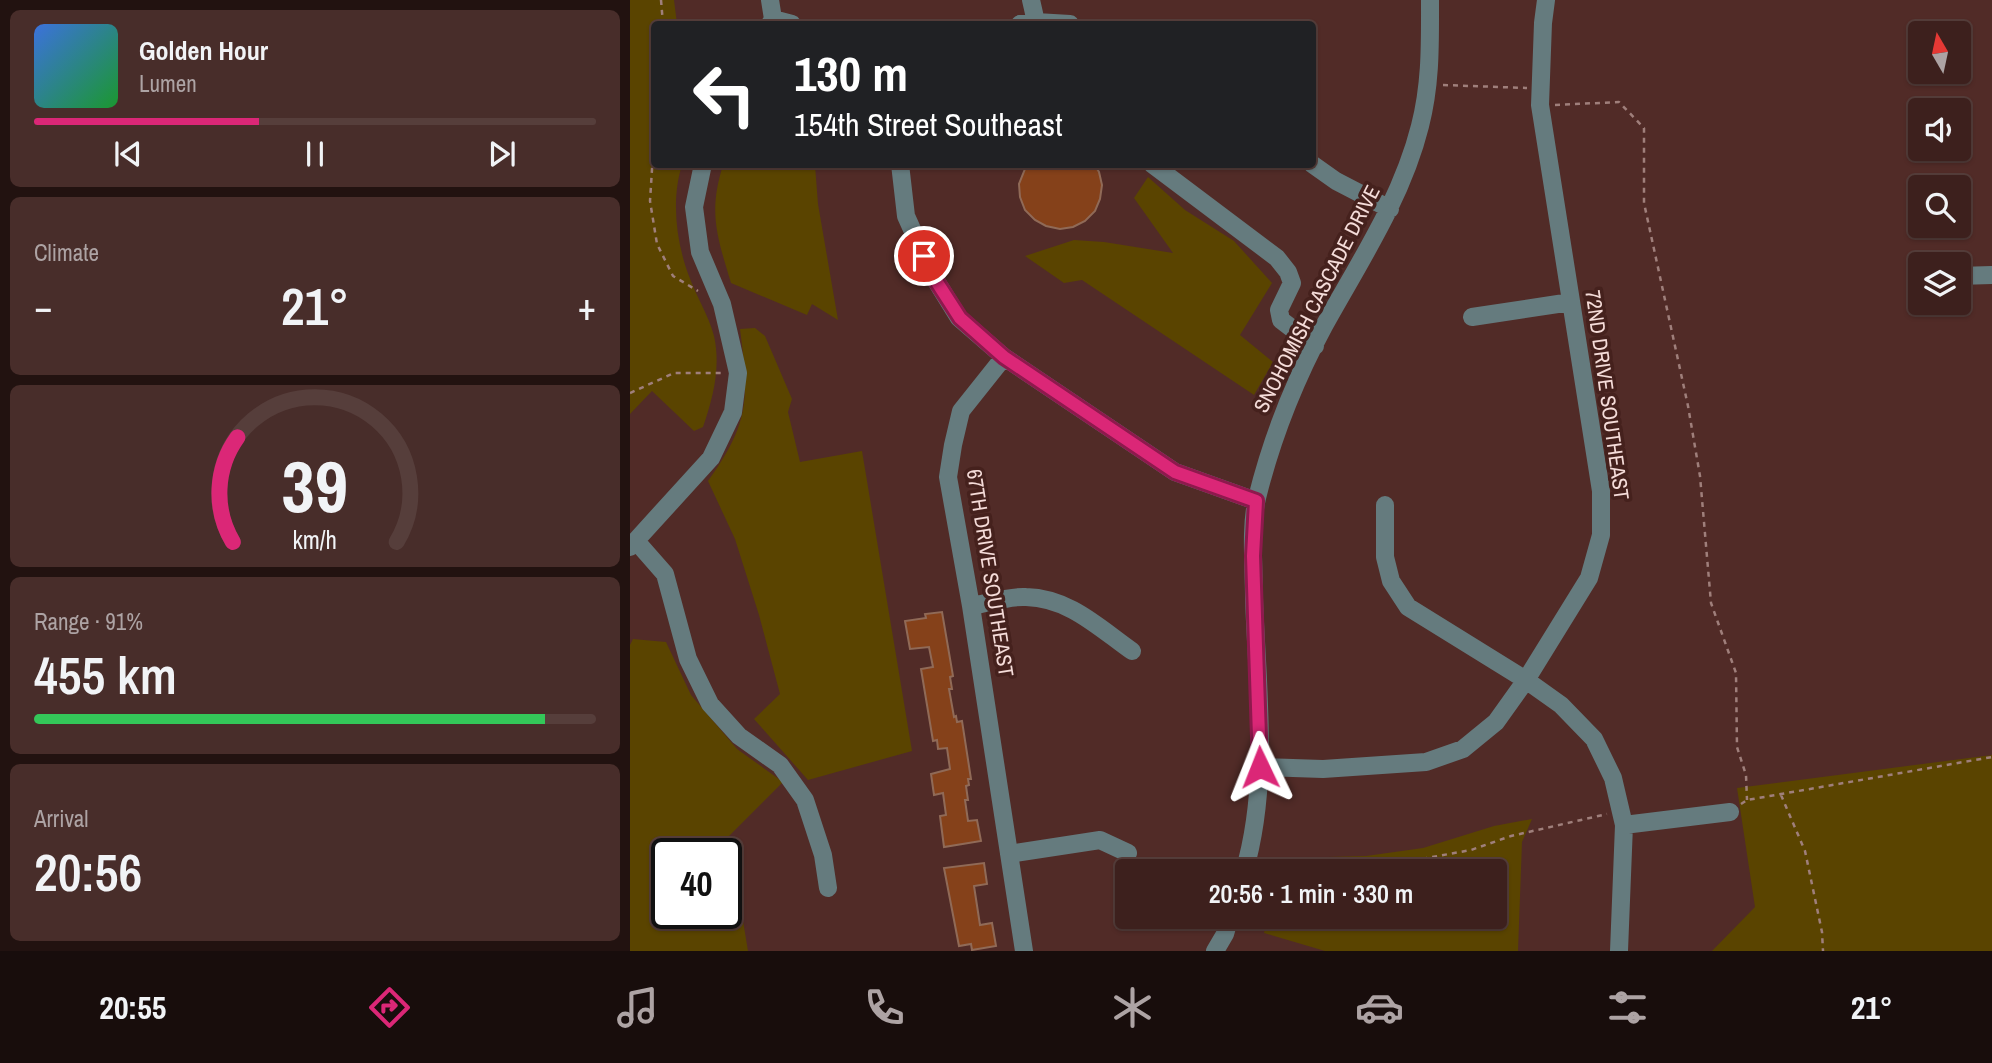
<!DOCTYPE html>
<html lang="en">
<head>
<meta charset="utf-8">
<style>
  :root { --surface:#3d201d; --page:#482d2a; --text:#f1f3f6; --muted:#ada3a4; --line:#563e3b; --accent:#db2777 }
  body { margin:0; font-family:"Archivo Narrow",sans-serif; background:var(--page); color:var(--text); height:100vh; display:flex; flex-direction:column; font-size:26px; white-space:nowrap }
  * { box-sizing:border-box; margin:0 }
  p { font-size:23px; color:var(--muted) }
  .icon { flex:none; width:38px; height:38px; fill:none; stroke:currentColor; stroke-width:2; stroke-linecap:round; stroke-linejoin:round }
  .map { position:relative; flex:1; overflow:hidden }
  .sheet { display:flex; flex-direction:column; gap:10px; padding:10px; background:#221210; width:630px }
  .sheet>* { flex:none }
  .top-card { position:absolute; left:21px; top:21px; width:665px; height:147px; border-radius:7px; box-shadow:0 2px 5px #0004,0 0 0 2px var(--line); background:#202124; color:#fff; overflow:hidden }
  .needle { width:46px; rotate:351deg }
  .buttons { position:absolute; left:1278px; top:21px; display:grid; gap:14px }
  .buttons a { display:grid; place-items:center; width:63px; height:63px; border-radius:7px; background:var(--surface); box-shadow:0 2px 5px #0004,0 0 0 2px var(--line); font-size:35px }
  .speed { position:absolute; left:21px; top:838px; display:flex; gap:14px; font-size:35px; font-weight:700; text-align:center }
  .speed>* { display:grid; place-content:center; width:91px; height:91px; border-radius:50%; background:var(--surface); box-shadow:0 2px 5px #0004,0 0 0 2px var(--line); line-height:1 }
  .speed .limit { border:4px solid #111; border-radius:10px; background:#fff; color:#111 }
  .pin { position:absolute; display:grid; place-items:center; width:60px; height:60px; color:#fff; margin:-30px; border:4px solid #fff; border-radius:50%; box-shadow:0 2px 7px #0007 }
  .me { position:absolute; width:77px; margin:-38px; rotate:358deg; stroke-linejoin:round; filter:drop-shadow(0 0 5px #0008) }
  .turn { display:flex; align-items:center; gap:24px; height:147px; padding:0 28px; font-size:32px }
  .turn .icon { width:91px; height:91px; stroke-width:2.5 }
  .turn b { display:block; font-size:49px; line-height:60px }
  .big { font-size:52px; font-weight:600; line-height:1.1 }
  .sheet .card { flex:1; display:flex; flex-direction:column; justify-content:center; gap:10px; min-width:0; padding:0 24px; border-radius:10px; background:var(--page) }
  .sheet .dial { align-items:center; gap:0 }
  .dial svg { height:182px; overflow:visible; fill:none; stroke:var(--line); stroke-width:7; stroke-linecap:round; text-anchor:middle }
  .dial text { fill:var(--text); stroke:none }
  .song { display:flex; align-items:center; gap:21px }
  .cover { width:84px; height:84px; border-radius:10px; background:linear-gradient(135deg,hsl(220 70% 55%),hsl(130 70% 35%)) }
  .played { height:7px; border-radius:4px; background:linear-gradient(90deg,var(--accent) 40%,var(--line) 40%) }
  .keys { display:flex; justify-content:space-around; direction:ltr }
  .heat { display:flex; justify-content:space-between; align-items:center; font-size:38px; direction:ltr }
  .charge { height:10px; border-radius:5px; background:linear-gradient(90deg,#34c759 91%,var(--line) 0) }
  .trip { position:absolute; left:485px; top:859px; width:392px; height:70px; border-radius:7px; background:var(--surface); box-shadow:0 2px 5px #0004,0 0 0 2px var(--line); font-weight:600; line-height:70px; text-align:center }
  .menu { display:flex; height:112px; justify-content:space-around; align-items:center; background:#180d0c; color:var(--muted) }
  .menu .icon { width:49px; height:49px }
  .menu .current { color:var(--accent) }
  .menu b { font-size:32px; color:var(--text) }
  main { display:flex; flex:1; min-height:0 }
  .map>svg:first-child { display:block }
  .green { fill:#5a4400; fill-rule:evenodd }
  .building { fill:#85411a; stroke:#906a57; stroke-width:2 }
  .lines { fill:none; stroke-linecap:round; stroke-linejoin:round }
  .path { stroke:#9f7f7b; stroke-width:2.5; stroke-dasharray:5 5; stroke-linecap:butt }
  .minor { stroke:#657b7e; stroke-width:18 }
  .route-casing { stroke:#8e194d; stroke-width:18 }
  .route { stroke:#db2777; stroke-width:12 }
  .labels { text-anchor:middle; stroke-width:7; stroke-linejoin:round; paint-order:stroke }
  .street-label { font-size:21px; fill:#f5dcd9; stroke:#45211d }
</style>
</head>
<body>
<main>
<section class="sheet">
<div class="card">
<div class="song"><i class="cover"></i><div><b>Golden Hour</b><p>Lumen</p></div></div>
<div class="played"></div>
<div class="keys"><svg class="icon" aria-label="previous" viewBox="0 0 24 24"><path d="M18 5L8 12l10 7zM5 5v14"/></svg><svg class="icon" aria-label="pause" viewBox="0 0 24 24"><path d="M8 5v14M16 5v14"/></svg><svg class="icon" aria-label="next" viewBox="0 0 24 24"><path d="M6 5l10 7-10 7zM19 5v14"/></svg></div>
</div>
<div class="card"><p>Climate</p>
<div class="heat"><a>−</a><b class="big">21°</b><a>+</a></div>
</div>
<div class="card dial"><svg viewBox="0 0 100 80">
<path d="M14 69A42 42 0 1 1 86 69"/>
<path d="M14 69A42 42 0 0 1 16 23" stroke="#db2777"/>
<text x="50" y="56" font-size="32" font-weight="700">39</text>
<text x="50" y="72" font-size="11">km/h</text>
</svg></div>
<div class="card"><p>Range · 91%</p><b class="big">455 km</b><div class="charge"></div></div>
<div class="card"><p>Arrival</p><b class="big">20:56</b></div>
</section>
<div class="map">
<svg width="1362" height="951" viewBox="0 0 1362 951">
  <rect width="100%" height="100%" fill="#512b27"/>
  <!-- green -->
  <path class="green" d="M0,0H44L47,24H24V164L52,165C41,199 46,242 59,276C66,296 79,316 84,336C91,367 83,398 73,427L64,431L22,391L0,414Z
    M93,165H185L188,204L208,320L182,304L177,315L101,283C87,236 78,213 93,165Z
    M518,177L555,210L604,241L642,283L610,335L643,362L624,395L452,280L434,283L395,256L444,240L474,242L543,253L504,198Z
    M125,328L135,336L162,399L158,412L170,462L232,451L282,751L178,780L124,719L150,694L129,615L105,539L78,481C120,423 119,398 110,329Z
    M3,639L36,642L61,695L107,749L153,782L99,836L118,951H0V645ZM37,854H96V914H37Z
    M1362,755V951H1082L1125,907L1107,788Z
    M902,819L892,842L888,951H695L634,933L638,917H864V872L652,871L660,858L736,856L793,848L864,826Z"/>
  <!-- building -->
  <path class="building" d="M397,164H464L469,172L472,185L470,199L465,211L455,221L443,227L430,229L416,226L405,220L395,210L390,197L389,184Z
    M312,612L323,676L320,677L322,689H319L324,717L326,716L327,722L332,721L341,779H338L339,785L336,786L338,800H335L338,821L347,820L351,841L314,847L310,816L316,815L313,793L304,795L301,774L320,769L317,748L308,749L307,740L303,741L291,669L303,667L299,647L280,649L275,621L296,618L295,614Z
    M354,863L357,884L344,886L350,925L362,923L366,946L342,950L341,944L329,946L314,868Z"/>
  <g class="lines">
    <!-- path -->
    <path class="path" d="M31,0L33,24
      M813,85L897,88
      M925,105L989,102L1014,128V203L1058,406L1070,476L1081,603L1106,673L1107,747L1116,775L1117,800
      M24,138L20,201L27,244L43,276L68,291
      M0,393L44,373H94
      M1151,795L1175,851L1192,932L1193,951
      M1111,804L1117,800L1362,757
      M634,859L648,863L736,869L841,850L881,836L977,814"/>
    <!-- minor -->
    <path class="minor" d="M140,0L143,19L140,24
      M401,0L406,22
      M143,19L162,24
      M390,24L406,22L440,24
      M270,164L276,216L303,276L329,318L374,357L545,472L626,501
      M522,164L647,258L658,272L662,283L649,310L651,320L685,346
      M682,164L706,181L760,209
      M1328,276L1362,275
      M842,317L941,302
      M374,357L331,411L323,445L318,477L341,606L394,951
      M755,505V557L761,581L778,607L896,680L931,705L964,739L983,778L994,825L989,951
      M6,541L35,574L58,659L80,704L109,736L150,765L175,800L193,855L198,888
      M0,547L81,458L103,412L108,373L92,304L70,252L64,207L73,164
      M341,606C359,603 378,596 396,597C439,598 468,627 502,651
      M630,767L693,769L796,762L833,749L866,722L896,680L959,578L971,535V491L910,105L913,23L916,0
      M994,825L1100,812
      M379,854L470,840L498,853
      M614,872C640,784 627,688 624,598C624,567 620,528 627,498C642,437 665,380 694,326C730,261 772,198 790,126C801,83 800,44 800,0
      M585,951L595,934L600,917"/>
  </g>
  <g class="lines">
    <defs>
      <path id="route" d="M294,256L303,276L330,318L374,357L545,472L626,501L623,556L630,767"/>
    </defs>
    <!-- route casing -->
    <use href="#route" class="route-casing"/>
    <!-- route -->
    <use href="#route" class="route"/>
  </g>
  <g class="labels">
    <!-- street labels -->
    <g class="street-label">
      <text transform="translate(687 299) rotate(-63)" y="7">SNOHOMISH CASCADE DRIVE</text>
      <text transform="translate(977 395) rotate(82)" y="7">72ND DRIVE SOUTHEAST</text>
      <text transform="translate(360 573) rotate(81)" y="7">67TH DRIVE SOUTHEAST</text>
    </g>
  </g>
</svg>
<div class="buttons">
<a><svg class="needle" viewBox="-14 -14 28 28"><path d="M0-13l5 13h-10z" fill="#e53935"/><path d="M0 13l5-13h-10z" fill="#ada3a4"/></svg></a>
<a><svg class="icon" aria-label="sound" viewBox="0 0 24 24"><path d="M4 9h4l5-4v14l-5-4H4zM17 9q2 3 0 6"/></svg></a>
<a><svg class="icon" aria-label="search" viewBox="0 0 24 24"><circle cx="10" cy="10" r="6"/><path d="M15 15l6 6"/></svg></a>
<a><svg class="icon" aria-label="layers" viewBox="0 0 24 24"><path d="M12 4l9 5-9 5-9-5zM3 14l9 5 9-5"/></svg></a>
</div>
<div class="speed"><div class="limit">40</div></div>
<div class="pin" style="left:294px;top:256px;background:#d93025"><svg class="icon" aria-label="arrive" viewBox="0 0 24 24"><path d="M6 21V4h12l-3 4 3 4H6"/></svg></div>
<svg class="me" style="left:630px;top:767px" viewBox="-20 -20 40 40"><path d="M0-17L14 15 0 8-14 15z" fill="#db2777" stroke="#fff" stroke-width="4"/></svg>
<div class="trip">20:56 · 1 min · 330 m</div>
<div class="top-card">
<div class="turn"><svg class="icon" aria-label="left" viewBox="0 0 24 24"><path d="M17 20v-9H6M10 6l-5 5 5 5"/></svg><div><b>130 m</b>154th Street Southeast</div></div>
</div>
</div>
</main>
<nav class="menu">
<b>20:55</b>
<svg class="icon current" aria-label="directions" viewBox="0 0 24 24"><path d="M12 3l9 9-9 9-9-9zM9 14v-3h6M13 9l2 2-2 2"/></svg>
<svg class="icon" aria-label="music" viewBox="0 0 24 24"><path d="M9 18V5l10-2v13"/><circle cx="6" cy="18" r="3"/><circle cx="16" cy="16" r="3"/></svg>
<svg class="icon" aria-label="phone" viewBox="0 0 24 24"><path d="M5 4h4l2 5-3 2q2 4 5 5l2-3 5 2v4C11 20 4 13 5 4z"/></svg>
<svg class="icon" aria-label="climate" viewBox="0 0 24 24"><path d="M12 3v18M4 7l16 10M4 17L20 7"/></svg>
<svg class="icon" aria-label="car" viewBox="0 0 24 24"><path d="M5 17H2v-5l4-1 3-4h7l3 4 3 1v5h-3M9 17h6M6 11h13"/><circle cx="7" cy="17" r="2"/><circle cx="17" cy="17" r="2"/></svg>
<svg class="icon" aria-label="filters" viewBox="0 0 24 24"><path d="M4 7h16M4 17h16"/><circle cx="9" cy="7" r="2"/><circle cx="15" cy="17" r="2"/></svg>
<b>21°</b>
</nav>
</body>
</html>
